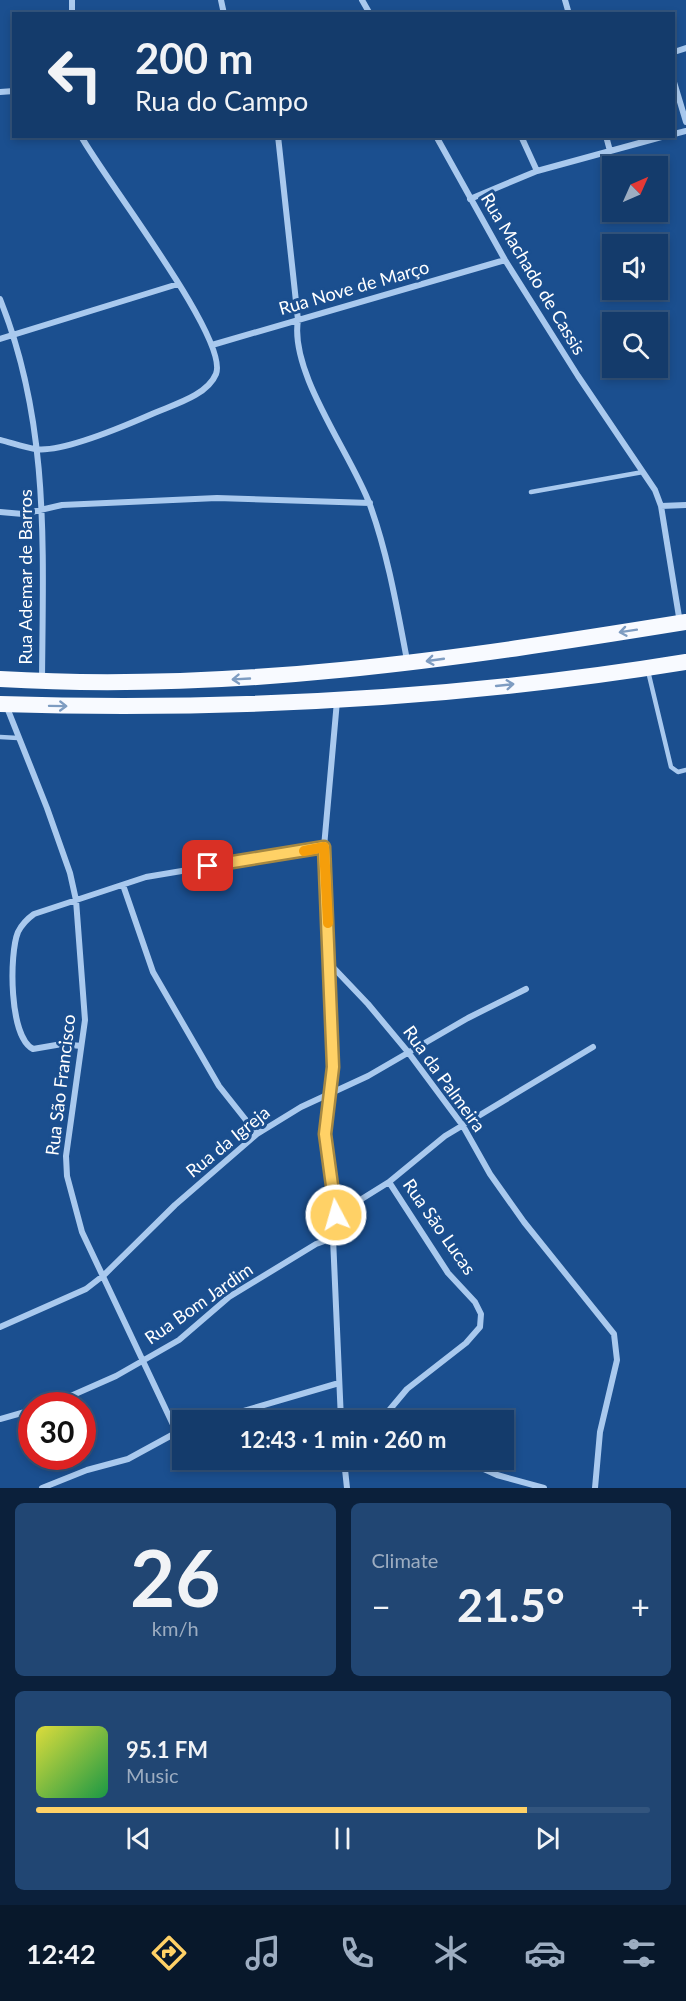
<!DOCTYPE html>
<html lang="en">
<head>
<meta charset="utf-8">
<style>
  :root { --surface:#143b6b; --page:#214673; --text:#f1f3f6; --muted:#9dadc1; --line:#33557e; --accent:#ffd166 }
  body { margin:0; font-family:Lato,sans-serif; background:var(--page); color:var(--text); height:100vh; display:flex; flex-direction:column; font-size:22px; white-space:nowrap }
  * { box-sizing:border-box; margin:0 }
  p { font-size:20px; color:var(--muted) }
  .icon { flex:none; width:33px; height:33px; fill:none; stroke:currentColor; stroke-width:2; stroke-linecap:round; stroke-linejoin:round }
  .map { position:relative; height:1488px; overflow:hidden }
  .panel { display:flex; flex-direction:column; gap:15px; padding:15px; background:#0b203b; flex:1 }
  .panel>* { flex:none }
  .hud { position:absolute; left:12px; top:12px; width:663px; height:126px; border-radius:0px; box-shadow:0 3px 9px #0003,0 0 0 2px var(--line); background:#143b6b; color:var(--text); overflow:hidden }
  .needle { width:39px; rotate:45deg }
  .fabs { position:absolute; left:602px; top:156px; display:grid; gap:12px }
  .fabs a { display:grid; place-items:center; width:66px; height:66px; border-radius:0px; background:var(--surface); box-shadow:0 3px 9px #0003,0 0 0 2px var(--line); font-size:30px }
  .speed { position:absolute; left:18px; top:1392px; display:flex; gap:12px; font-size:30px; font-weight:700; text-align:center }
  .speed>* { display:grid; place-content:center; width:78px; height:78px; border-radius:50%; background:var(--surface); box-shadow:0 3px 9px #0003,0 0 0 2px var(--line); line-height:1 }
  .speed .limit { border:9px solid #d22; background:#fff; color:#111 }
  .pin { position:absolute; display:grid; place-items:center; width:51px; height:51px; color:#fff; margin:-26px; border-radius:12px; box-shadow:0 3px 9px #0006 }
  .me { position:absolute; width:66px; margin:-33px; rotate:354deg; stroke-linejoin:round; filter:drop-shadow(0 0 4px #0008) }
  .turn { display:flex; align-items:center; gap:21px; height:126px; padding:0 24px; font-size:27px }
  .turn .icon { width:78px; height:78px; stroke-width:2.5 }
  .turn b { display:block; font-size:42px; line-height:51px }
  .big { font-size:45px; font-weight:700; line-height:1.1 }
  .panel .widget { flex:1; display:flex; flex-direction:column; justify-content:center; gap:9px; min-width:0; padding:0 21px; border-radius:9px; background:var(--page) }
  .panel .dial { align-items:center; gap:0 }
  .dial b { font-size:78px; line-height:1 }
  .song { display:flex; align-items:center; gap:18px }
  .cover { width:72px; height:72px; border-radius:9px; background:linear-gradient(135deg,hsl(60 70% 55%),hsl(140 70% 35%)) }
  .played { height:6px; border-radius:3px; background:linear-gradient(90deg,var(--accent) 80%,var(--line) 80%) }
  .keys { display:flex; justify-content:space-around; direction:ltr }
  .heat { display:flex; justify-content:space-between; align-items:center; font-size:33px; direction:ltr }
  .panel .tiles { flex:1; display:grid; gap:15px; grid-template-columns:1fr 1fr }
  .widget:last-child { grid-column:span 2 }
  .trip { position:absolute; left:172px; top:1410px; width:342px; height:60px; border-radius:0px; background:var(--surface); box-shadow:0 3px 9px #0003,0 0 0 2px var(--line); font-weight:700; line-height:60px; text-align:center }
  .menu { display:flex; height:96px; justify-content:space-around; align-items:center; background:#08182b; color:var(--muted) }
  .menu .icon { width:42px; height:42px }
  .menu .active { color:var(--accent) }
  .menu b { font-size:27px; color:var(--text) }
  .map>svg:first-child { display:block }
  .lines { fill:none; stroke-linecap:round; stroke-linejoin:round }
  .service { stroke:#a9c9ee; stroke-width:4.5 }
  .minor { stroke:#a9c9ee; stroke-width:6 }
  .trunk { stroke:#f8faff; stroke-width:16 }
  .oneway { stroke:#7e9cc1 }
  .route-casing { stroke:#a68842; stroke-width:15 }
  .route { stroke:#ffd166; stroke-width:10 }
  .slow { stroke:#f59e0b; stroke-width:10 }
  .labels { text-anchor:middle; stroke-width:6; stroke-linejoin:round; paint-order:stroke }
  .street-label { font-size:18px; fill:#fff; stroke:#1b4f8f }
</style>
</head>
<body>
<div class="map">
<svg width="686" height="1488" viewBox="0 0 686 1488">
  <rect width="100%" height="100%" fill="#1b4f8f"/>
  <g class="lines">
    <!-- service -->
    <path class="service" d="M531,492L643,472
      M648,671L671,767L678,772L686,770
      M0,737L18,738"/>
    <!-- minor -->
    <path class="minor" d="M221,0L224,14
      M362,0L370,14
      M565,0L569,14
      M72,14V0
      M674,52L686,48
      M674,82L686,122
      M0,92L14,91
      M674,134L686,131
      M278,136L298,320C289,373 352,455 370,505C388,555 397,608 407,660
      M436,136L505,260L578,376L655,490L661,506L680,623
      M521,136L537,171
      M606,136L610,151
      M470,199L537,171L665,136
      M0,299C50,423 43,549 42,680
      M0,339L178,284
      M212,345L505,260
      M0,440C12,443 23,447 35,449C61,453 127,425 152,414C172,405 207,396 216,374C230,339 102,176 81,136
      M661,506L686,505
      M0,512L23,514L62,505L217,498L370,503
      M337,701L324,847L333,1067C331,1089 325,1109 325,1132C325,1169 339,1198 333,1238L341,1420
      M6,705L47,808L70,873L76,900L85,1020L66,1156L67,1176L82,1232L176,1431
      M123,885L153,972L219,1086L257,1134
      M329,963L368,1004L408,1052L463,1126L490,1174L524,1222L614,1334L617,1360L600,1432L595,1488
      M81,1046L62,1044L33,1049C9,1037 9,954 18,932C22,924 27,919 34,914L146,877L324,847
      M336,1215L389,1182L445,1136L593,1047
      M0,1327L86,1289L104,1275L175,1205L257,1134L301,1107L368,1076L468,1018L526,989
      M48,1406L116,1376L179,1340L229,1297L316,1244L333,1238
      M0,1419L32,1410
      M213,1420L339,1383
      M381,1420L407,1389L466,1343L480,1327L481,1314L475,1302L448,1273L389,1182
      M344,1460L347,1488
      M464,1460L497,1475L544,1488
      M42,1488L87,1470L128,1459L183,1429"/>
    <!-- trunk -->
    <path class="trunk" d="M0,679C231,693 458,659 686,622
      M0,704C229,711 460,699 686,662"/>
  </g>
  <!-- one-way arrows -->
  <defs><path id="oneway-shaft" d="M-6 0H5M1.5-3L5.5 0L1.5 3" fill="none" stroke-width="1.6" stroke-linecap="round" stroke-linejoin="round" transform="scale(1.5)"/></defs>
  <g class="oneway">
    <use href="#oneway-shaft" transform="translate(628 631) rotate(171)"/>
    <use href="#oneway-shaft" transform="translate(435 660) rotate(172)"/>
    <use href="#oneway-shaft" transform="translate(241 679) rotate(177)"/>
    <use href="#oneway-shaft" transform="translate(505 685) rotate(-6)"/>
    <use href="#oneway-shaft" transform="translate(58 706) rotate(1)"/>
  </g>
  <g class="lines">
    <defs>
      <path id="route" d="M208,866L324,847L333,1067L325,1134L336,1215"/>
    </defs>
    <!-- route casing -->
    <use href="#route" class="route-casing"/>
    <!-- route -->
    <use href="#route" class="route"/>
    <!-- slow -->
    <path class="slow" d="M304,851L324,847L328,923"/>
  </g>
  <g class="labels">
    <!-- street labels -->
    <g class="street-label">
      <text transform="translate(533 274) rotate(59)" y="6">Rua Machado de Cassis</text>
      <text transform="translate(354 288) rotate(-16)" y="6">Rua Nove de Março</text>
      <text transform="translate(26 577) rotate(-90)" y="6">Rua Ademar de Barros</text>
      <text transform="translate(444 1079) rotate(54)" y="6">Rua da Palmeira</text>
      <text transform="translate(61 1085) rotate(-83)" y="6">Rua São Francisco</text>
      <text transform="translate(228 1142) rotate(-39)" y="6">Rua da Igreja</text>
      <text transform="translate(439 1227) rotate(55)" y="6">Rua São Lucas</text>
      <text transform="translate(199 1304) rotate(-35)" y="6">Rua Bom Jardim</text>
    </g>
  </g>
</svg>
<div class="fabs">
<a><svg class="needle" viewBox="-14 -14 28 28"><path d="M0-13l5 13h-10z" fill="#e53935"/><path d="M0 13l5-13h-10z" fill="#9dadc1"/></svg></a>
<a><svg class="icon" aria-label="sound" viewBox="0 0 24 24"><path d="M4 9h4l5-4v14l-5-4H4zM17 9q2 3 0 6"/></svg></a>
<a><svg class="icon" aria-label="search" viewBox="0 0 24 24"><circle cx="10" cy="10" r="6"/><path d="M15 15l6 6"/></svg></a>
</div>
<div class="speed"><div class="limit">30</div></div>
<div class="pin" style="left:208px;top:866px;background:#d93025"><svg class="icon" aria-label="arrive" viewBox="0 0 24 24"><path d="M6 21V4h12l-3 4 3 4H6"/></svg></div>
<svg class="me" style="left:336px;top:1215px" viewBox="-20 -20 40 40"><circle r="17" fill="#ffd166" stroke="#fff" stroke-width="3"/><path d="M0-11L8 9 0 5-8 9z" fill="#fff"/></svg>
<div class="trip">12:43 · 1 min · 260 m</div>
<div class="hud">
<div class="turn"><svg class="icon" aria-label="left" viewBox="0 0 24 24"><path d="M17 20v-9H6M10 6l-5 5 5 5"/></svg><div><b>200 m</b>Rua do Campo</div></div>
</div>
</div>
<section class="panel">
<div class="tiles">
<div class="widget dial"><b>26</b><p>km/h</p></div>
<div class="widget"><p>Climate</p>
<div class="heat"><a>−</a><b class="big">21.5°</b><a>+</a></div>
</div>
<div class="widget">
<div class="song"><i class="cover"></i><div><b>95.1 FM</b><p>Music</p></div></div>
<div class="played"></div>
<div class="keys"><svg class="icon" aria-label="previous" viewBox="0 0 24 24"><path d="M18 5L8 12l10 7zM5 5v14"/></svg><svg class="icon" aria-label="pause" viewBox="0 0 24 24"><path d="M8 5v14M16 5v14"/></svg><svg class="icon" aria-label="next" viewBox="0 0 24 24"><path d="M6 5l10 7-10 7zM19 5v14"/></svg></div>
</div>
</div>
</section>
<nav class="menu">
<b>12:42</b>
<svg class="icon active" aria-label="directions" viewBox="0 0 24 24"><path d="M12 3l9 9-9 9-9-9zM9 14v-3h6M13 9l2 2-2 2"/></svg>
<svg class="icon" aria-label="music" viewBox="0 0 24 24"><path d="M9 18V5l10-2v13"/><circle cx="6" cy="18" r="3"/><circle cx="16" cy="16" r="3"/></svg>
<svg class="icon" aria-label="phone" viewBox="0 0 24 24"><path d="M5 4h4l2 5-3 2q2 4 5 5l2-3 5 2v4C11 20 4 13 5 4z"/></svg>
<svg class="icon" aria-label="climate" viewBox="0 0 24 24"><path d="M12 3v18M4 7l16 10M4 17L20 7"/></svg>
<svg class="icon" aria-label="car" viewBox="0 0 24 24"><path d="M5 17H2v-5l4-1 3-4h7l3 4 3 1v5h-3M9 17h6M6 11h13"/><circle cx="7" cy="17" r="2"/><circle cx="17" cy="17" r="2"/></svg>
<svg class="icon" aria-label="filters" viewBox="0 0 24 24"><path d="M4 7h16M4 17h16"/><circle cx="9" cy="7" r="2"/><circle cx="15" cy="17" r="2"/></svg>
</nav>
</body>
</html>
